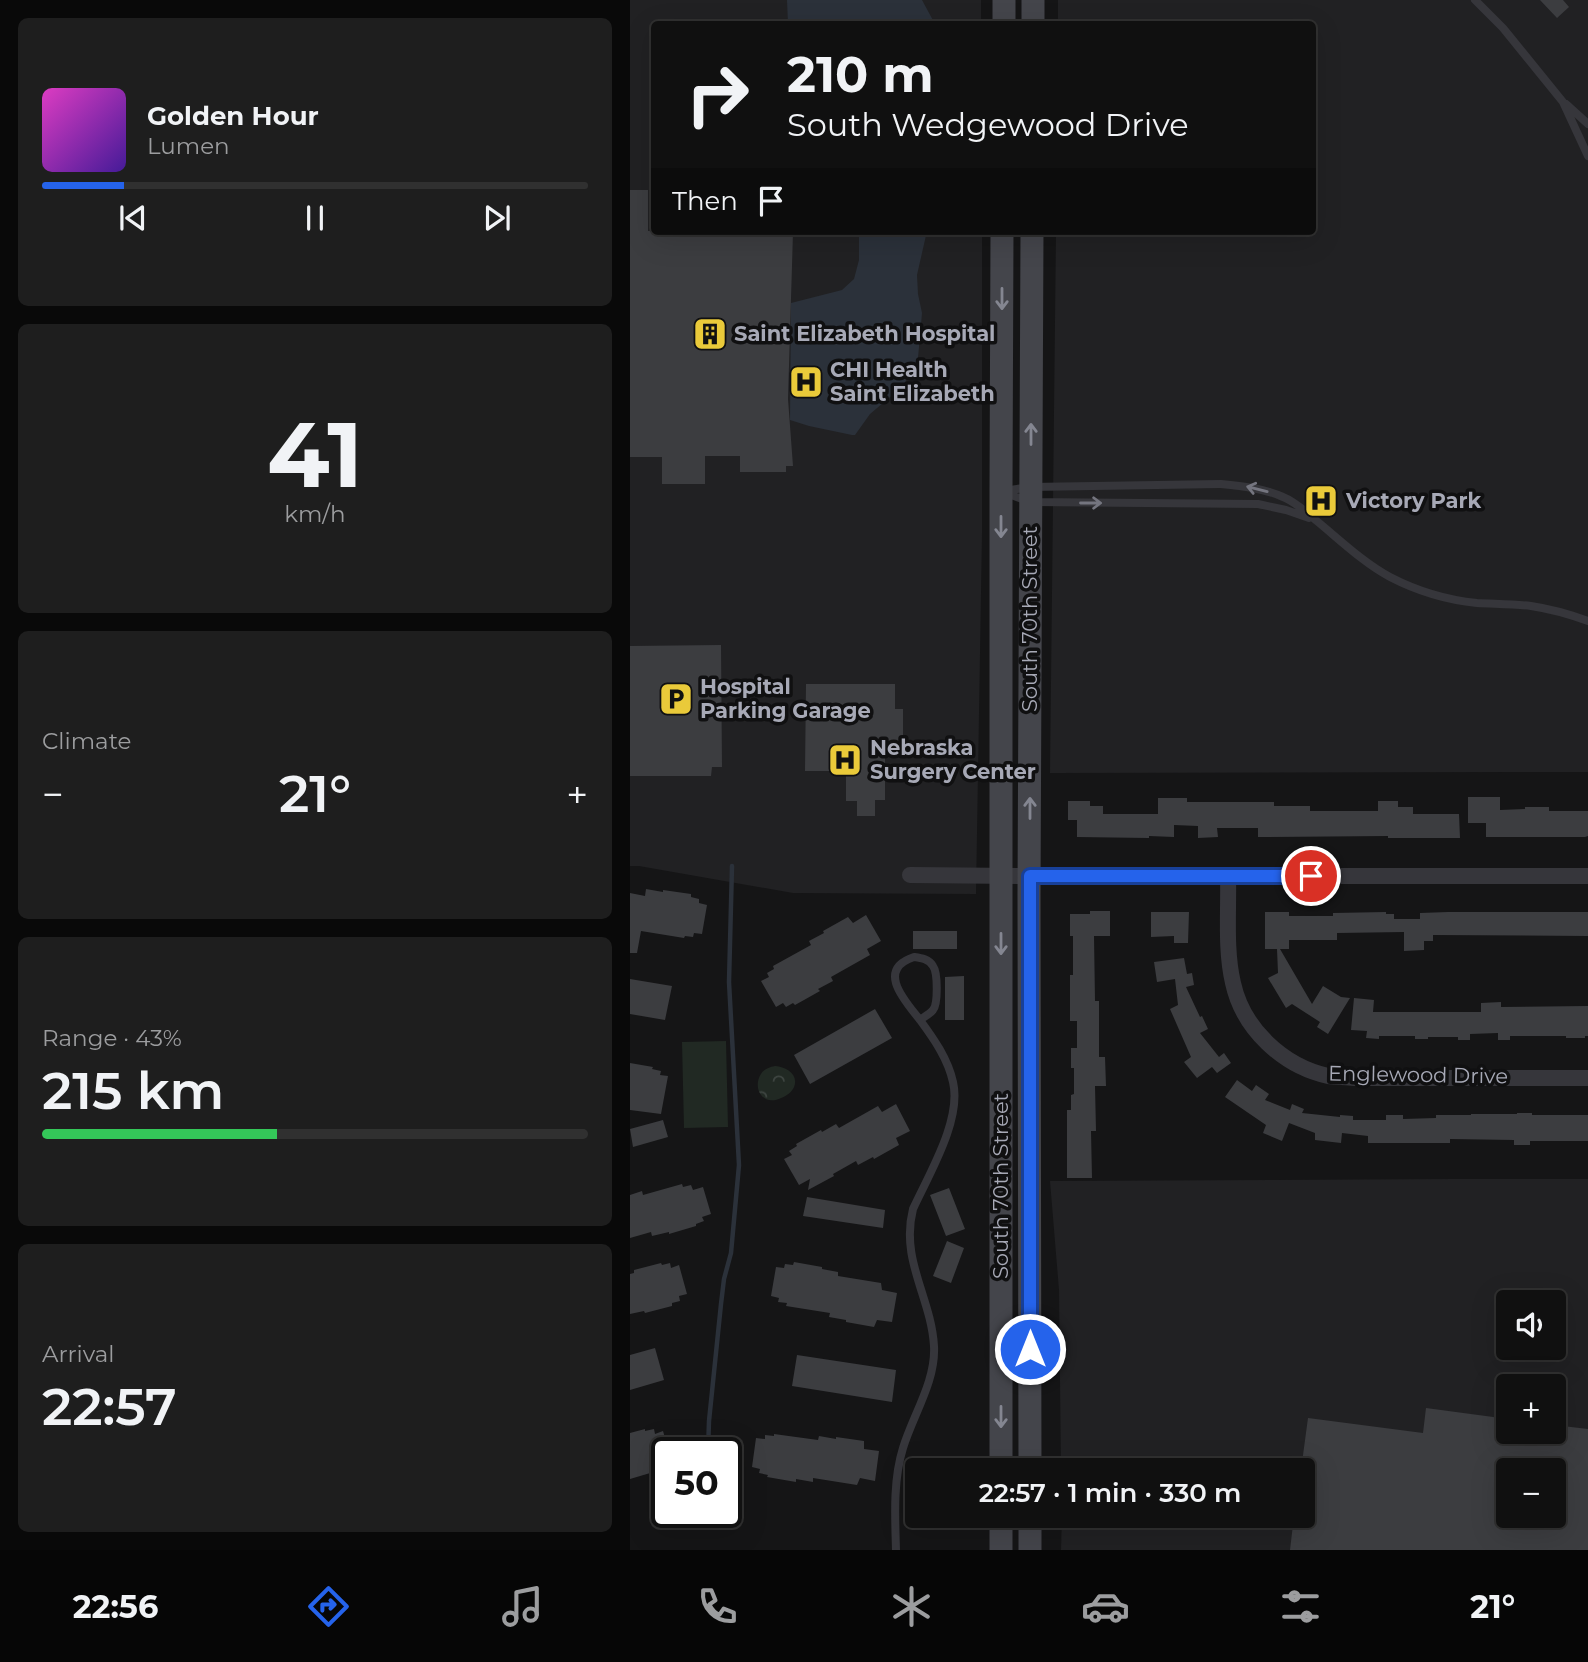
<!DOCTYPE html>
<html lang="en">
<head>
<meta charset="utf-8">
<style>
  :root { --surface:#101010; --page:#1e1e1e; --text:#f1f3f6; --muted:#9c9d9f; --line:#303030; --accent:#2563eb }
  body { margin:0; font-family:Montserrat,sans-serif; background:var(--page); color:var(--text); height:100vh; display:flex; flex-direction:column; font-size:26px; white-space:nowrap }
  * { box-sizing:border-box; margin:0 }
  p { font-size:23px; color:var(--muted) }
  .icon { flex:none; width:38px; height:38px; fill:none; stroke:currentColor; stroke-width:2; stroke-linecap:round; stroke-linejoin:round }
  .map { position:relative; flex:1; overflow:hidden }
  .sheet { display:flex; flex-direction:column; gap:18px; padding:18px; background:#090909; width:630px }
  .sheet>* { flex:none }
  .hud { position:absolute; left:21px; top:21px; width:665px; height:214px; border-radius:7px; box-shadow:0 7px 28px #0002,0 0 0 2px var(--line); background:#101010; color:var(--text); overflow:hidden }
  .fabs { position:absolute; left:866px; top:1290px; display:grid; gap:14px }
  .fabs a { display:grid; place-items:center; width:70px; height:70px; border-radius:7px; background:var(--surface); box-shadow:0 7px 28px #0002,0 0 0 2px var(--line); font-size:35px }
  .speed { position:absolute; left:21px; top:1437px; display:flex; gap:14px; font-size:35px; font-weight:700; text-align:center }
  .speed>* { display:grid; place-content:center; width:91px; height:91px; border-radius:50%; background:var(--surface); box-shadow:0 7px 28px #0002,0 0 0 2px var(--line); line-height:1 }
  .speed .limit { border:4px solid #111; border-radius:10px; background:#fff; color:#111 }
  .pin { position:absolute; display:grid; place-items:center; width:60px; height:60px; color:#fff; margin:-30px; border:4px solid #fff; border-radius:50%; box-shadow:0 2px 7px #0007 }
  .me { position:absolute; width:77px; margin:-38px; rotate:0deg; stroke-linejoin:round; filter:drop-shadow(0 0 5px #0008) }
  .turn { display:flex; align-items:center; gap:24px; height:147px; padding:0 21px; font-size:32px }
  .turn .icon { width:91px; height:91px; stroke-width:2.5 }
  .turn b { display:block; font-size:49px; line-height:60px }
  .then { display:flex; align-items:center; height:66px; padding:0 21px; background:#0003; gap:14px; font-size:26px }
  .big { font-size:52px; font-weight:600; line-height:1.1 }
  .sheet .tile { flex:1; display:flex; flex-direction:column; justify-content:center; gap:10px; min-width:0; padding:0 24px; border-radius:10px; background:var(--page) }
  .sheet .dial { align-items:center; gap:0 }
  .dial b { font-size:91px; line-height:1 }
  .song { display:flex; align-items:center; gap:21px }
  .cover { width:84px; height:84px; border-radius:10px; background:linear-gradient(135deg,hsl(310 70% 55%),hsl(260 70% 35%)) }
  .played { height:7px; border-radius:4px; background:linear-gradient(90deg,var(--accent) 15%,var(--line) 15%) }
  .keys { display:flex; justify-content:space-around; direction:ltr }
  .heat { display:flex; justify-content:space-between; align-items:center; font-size:38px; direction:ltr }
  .charge { height:10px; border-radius:5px; background:linear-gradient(90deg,#34c759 43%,var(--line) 0) }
  .trip { position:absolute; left:275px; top:1458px; width:410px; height:70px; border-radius:7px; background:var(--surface); box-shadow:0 7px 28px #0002,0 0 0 2px var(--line); font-weight:600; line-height:70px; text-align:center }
  .tab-bar { display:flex; height:112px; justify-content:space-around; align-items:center; background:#060606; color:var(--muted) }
  .tab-bar .icon { width:49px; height:49px }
  .tab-bar .active { color:var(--accent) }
  .tab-bar b { font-size:32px; color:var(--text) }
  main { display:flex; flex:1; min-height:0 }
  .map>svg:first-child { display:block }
  .built { fill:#212123; fill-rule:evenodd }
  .green { fill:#212923 }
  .park { fill:url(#park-crowns) }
  .water { fill:#2b313a }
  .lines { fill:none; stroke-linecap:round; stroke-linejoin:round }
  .stream { stroke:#2b313a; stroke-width:4.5 }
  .building { fill:#3c3d40; fill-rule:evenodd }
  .service { stroke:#36363b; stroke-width:8 }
  .minor { stroke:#36363b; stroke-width:16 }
  .secondary { stroke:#44454b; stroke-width:23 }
  .oneway { stroke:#848691 }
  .oneway2 { stroke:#74757f }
  .route-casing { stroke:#184099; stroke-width:18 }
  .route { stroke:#2563eb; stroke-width:12 }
  .labels { text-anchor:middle; stroke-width:7; stroke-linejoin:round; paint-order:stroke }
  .poi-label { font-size:21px; font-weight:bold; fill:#a7a9b6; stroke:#101011; text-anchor:start }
  .street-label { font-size:21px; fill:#a7a9b6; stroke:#101011 }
</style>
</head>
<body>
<main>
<section class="sheet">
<div class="tile">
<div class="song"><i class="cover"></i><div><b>Golden Hour</b><p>Lumen</p></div></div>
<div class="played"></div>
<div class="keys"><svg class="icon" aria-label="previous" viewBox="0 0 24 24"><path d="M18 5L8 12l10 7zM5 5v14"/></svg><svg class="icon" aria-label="pause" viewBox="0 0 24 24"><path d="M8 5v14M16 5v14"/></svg><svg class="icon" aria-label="next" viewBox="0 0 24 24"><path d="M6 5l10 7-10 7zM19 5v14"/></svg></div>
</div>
<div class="tile dial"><b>41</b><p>km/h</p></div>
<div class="tile"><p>Climate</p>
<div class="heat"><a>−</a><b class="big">21°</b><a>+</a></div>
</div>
<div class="tile"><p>Range · 43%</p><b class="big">215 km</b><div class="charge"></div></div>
<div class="tile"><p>Arrival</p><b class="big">22:57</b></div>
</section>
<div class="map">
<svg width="958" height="1550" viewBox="0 0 958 1550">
  <defs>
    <pattern id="park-crowns" width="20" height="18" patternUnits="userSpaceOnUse" patternTransform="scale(1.75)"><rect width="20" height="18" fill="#212923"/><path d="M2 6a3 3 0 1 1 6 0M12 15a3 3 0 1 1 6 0" fill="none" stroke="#3e4541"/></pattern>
  </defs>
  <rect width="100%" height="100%" fill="#151516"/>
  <!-- built -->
  <path class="built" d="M0,0H351V24H24V231H352V533L346,894L163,893L9,866H0Z
    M428,0H958V772L420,773L426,231H682V24H428Z
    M824,1179H958V1550H431L432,1516H672V1470H431L429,1290L420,1181ZM878,1302H924V1348H878ZM878,1386H924V1432H878ZM878,1470H924V1516H878Z"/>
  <!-- green -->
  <path class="green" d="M96,1041L98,1127L54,1128L52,1042Z"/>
  <!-- park -->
  <path class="park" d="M145,1066C156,1067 169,1074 164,1087C162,1092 156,1096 151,1098C133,1107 122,1088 131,1074C134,1069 140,1067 145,1066Z"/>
  <!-- water -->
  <path class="water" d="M157,0H292L305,24H158Z
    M229,231H297L287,275L288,294L292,313L288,358L273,386L240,414L225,435H222L179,426L160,420L161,303L212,290L224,279L229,260Z"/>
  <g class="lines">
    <!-- stream -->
    <path class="stream" d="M78,1452L79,1421L91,1304L94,1279L101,1253L109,1165L99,982L102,866
      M71,1527L73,1512"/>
  </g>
  <!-- building -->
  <path class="building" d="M910,0H933L939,7L927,18Z
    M0,190H18V231H155V232H163L158,399L163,466H156V472H110V456H75V484H32V457H0Z
    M91,645L92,767H82L81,776H0V646Z
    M176,684H265V709H273V748H255V800H245V816H227V801H216V771H175Z
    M838,797H870V810L895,809V807H919V811H958V836L955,837H856V823H838Z
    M528,798H557V802H644V806H680V811H748V801H768V807H783V814H829L830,838H758V836L628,837V828H587L588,837L568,838V826L544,825V837L519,836V838L447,837V820H438V801H460V806H473V814H528Z
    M16,889L33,892V890L61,894V897L69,899V903L77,905L72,934L64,933L63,937L55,936L54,938L11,931L7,953H0V893L15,896Z
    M460,911H480V936H464L465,1001H469V1057H475L476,1086H465L466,1131H461L462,1178H437V1110H441V1095L444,1094V1068H441V1048H447V1021H440V975H443V936H440V914H460Z
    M521,912H559L558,943H544V936L521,937Z
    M635,912H659V916H703V913L756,912V914H764V919H790V913L818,912H958V936L803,935V941H794V950L774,951V932L707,933V940H659V949H650L682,1004L693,986L711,997L720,998L698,1034L687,1027L690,1022L662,1004L656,1008L638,978L648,973L647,949H635Z
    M236,915L251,941L237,949L240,955L201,977L203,981L188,989L190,991L174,1000L165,1005L163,1003L156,1007L153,1003L146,1007L131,981L139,977L137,973L144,969L143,966L181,945L179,941L194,933L193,931L218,917L223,923Z
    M283,931H327V949H283Z
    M554,958L557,974L562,973L564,985L556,987L570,1017L572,1016L578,1029L570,1033L589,1057L594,1053L601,1063L587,1073L582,1067L567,1078L554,1062L561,1057L540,1009L548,1005L545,979L527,982L524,962Z
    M334,976V1020H315V977Z
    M0,979L42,986L35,1020L0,1014Z
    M724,998L744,1000L743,1012H851V1003L871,1002V1007L958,1006V1036H955V1038H936V1036H880V1040H868V1033L840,1034V1040H828V1037H798V1039H785V1036H749V1039L736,1038L737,1031L721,1030Z
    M245,1009L262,1038L180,1084L164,1055Z
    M0,1063L23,1067L22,1069L31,1071L30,1075L38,1076L31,1114L0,1110Z
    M607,1080L622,1091L626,1085L639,1094L635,1100L660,1110L662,1104L674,1109L672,1113L710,1117V1115L723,1116V1120H756V1115H773V1119L806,1118V1115H841V1114H887V1113H902V1115H958V1141H900V1145H884V1140L820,1139V1143H738V1136L712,1133L711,1143L685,1140V1133L659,1123L652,1141L633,1133L636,1125L595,1097Z
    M266,1104L280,1131L266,1138L269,1145L244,1159L243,1157L228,1165L226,1161L203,1174L204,1176L178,1190L180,1179L169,1185L154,1159L162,1155L159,1151L167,1146L166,1144L191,1130L192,1132L206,1124L209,1128L248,1106L252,1112Z
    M33,1120L38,1137L3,1147L0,1129Z
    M52,1184L53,1187L61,1185L63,1190L73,1187L81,1214L72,1217L74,1221L66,1224V1226L39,1234V1232L22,1236L21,1232L0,1238V1195L12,1191L13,1195Z
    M319,1188L335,1229L316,1236L300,1195Z
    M177,1197L255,1210L253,1228L173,1216Z
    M317,1241L334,1248L321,1283L303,1276Z
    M164,1262L192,1267V1269L208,1272V1276L251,1283L252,1290L267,1293L262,1322L247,1320L244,1327L216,1322V1320L199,1317L200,1313L156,1306L157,1303L148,1302L149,1298L141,1296L146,1267L154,1268L155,1264L163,1265Z
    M31,1263L32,1265L40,1263L41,1268L49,1265L57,1294L49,1296L50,1301L42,1303V1306L15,1313L14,1311L0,1314V1274L4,1273V1270Z
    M25,1348L34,1380L0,1390V1355Z
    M167,1355L266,1370L262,1402L162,1386Z
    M796,1408L878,1419V1432H924V1425L958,1429V1550H660L664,1516H672V1470H671L678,1418L793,1433ZM878,1470H924V1516H878Z
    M15,1429V1431L24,1429L25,1434L33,1431L39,1452H37V1461L33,1462L34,1466L26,1469L27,1471L0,1479V1433Z
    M144,1434L188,1440L189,1436L206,1439V1437L234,1441V1449L249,1451L245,1481L230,1478L227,1485L183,1478V1482L166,1479V1482L137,1477L138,1475L129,1473L130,1469L122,1467L126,1438L135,1439V1435L144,1436Z"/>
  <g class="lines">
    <!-- service -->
    <path class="service" d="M845,0L873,28L933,102L958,156
      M936,104L958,124
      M374,491L400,487L590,484C611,486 633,488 653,497C666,502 677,513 688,522C711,541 734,563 760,577C787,591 817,600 847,603C865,604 883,604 901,606C921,609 939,614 958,621
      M373,492L400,502L628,504L656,510L679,518
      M284,957C291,958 299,959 303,966C308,973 308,1004 303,1010C300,1014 294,1017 290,1020C276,1002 245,970 284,957Z
      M266,1550C265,1516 263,1480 273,1448C283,1415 306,1381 304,1346C301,1297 270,1260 283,1209C299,1174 332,1120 323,1082C318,1059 304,1039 290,1020"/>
    <!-- minor -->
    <path class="minor" d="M280,875L400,876H958
      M598,875C599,911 595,949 603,983C613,1029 653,1066 698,1076C707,1077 716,1077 725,1078H958"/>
    <!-- secondary -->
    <path class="secondary" d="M403,0V24
      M374,24V0
      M371,1470V491L372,231
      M400,1470L399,895L402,231
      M371,1516V1550
      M400,1516V1550"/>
  </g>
  <!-- one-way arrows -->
  <defs><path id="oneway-shaft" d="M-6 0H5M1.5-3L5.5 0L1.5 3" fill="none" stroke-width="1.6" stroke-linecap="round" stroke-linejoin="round" transform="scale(1.75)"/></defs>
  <g class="oneway">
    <use href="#oneway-shaft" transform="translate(372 299) rotate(90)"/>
    <use href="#oneway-shaft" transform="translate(401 434) rotate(-90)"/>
    <use href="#oneway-shaft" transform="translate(371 527) rotate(90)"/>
    <use href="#oneway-shaft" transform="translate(400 808) rotate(-90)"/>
    <use href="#oneway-shaft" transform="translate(371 944) rotate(90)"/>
    <use href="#oneway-shaft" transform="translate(371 1417) rotate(90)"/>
  </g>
  <g class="oneway2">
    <use href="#oneway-shaft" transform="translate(627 489) rotate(-166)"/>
    <use href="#oneway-shaft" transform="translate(461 503)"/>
  </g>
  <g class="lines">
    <defs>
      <path id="route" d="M400,1349V876H681"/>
    </defs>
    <!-- route casing -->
    <use href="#route" class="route-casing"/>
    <!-- route -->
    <use href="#route" class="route"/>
  </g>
  <!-- icons -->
  <defs>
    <symbol id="building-square" viewBox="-11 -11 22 22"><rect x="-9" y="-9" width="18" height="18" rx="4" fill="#eaca3a" stroke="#101011"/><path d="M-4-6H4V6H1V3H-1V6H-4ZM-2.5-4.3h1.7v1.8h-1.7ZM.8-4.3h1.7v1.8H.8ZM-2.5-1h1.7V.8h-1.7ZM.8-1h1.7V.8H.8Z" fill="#111"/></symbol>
    <symbol id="hospital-square" viewBox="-11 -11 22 22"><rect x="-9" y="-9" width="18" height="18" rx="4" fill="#eaca3a" stroke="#101011"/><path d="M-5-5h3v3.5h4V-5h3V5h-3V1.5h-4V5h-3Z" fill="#111"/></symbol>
    <symbol id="parking-square" viewBox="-11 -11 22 22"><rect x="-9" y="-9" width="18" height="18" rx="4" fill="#eaca3a" stroke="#101011"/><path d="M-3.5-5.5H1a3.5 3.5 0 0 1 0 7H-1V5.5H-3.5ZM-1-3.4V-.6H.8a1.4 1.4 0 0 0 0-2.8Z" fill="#111"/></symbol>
  </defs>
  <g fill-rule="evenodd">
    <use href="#building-square" x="61" y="315" width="38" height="38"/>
    <use href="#hospital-square" x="157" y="363" width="38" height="38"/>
    <use href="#hospital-square" x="672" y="482" width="38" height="38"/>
    <use href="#parking-square" x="27" y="680" width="38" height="38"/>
    <use href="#hospital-square" x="196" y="741" width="38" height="38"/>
  </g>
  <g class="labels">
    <!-- poi labels -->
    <g class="poi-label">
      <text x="104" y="341">Saint Elizabeth Hospital</text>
      <text x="200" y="377">CHI Health<tspan x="200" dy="24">Saint Elizabeth</tspan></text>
      <text x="716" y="508">Victory Park</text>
      <text x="70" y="694">Hospital<tspan x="70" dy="24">Parking Garage</tspan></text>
      <text x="240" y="755">Nebraska<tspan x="240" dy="24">Surgery Center</tspan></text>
    </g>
    <!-- street labels -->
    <g class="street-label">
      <text transform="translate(400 619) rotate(-90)" y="7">South 70th Street</text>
      <text transform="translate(788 1075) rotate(1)" y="7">Englewood Drive</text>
      <text transform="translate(371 1186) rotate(-90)" y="7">South 70th Street</text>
    </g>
  </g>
</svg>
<div class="fabs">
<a><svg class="icon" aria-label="sound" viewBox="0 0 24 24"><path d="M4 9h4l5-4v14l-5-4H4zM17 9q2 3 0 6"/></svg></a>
<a>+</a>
<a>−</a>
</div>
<div class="speed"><div class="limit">50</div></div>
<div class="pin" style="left:681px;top:876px;background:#d93025"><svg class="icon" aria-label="arrive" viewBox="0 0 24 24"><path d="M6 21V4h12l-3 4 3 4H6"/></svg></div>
<svg class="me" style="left:400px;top:1349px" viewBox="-20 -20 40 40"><circle r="17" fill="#2563eb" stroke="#fff" stroke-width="3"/><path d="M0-11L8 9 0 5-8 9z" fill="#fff"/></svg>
<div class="trip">22:57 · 1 min · 330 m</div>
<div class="hud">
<div class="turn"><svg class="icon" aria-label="right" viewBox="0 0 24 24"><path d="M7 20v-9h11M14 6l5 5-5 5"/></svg><div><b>210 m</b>South Wedgewood Drive</div></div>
<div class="then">Then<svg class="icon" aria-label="arrive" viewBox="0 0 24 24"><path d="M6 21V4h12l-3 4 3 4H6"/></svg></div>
</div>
</div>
</main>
<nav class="tab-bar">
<b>22:56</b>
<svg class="icon active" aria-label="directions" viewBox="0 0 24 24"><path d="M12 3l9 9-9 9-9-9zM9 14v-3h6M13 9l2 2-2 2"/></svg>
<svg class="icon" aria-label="music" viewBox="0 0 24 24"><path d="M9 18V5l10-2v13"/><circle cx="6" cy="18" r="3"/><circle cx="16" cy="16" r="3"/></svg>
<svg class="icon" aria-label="phone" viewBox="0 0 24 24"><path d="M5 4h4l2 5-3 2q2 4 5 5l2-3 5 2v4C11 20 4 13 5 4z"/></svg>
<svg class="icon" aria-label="climate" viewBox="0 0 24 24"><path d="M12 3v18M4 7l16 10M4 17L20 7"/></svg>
<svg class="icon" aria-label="car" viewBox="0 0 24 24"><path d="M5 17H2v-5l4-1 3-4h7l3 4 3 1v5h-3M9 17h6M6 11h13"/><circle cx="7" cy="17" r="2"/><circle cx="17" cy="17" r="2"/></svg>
<svg class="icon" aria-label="filters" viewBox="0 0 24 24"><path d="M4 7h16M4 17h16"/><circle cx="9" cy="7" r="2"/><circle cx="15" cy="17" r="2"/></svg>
<b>21°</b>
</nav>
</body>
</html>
